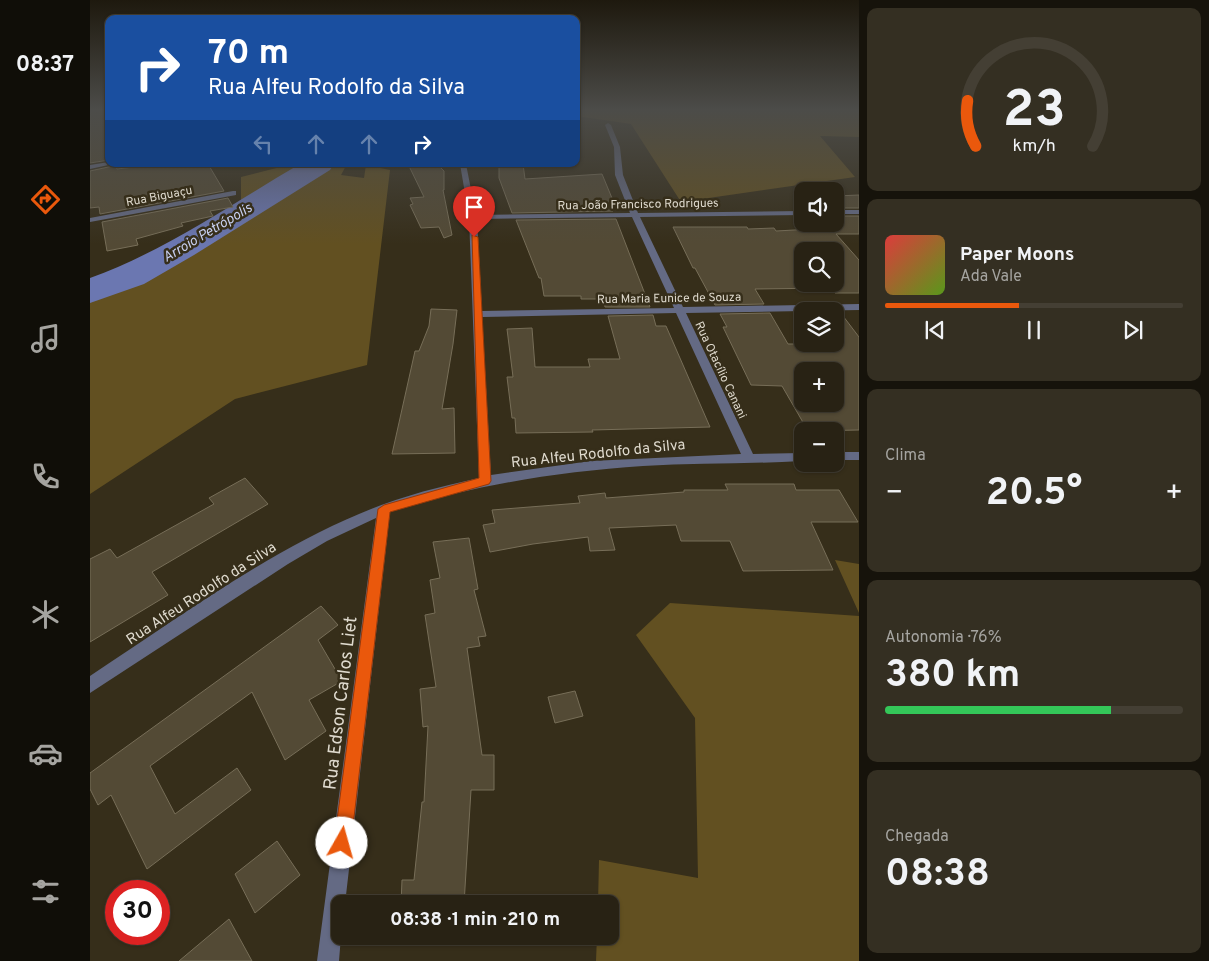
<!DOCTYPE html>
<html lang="pt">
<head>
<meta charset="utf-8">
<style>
  :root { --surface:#282214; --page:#342f22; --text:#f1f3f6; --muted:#a5a4a0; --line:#443f34; --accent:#ea580c }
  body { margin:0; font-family:Overpass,sans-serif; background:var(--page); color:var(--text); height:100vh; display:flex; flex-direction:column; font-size:19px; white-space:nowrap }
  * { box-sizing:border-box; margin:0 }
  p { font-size:16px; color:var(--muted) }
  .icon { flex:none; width:28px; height:28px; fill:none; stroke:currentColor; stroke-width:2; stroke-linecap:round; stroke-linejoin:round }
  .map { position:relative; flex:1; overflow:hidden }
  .side { display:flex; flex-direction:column; gap:8px; padding:8px; background:#16130b; width:350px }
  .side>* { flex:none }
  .top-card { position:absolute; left:15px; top:15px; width:475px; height:152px; border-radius:10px; box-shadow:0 1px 4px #0004,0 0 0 1px var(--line); background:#1a4fa0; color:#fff; overflow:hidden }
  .controls { position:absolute; left:704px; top:182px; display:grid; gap:10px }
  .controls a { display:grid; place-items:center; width:50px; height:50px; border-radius:10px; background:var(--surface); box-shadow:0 1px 4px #0004,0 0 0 1px var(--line); font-size:25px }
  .speed { position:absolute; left:15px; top:880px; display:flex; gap:10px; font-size:25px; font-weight:700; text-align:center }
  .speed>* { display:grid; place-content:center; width:65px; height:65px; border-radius:50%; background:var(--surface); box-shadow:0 1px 4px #0004,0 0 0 1px var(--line); line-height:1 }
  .speed .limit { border:8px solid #d22; background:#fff; color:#111 }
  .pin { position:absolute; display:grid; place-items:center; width:42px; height:42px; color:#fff; margin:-51px -21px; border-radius:50% 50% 50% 0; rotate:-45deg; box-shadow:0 0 5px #0007 }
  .pin .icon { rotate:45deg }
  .me { position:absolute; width:55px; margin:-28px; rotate:7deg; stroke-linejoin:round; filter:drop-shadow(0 0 4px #0008) }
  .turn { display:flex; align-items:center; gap:18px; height:105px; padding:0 20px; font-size:22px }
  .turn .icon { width:65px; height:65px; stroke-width:2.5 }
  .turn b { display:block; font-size:35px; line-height:42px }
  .lanes { display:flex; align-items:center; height:48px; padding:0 20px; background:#0003; justify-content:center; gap:25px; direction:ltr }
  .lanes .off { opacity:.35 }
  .big { font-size:38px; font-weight:700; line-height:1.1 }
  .side .tile { flex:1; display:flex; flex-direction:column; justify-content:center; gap:8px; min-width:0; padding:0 18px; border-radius:10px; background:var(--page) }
  .side .dial { align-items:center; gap:0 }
  .dial svg { height:130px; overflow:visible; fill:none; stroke:var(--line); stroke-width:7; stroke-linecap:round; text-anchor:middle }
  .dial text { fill:var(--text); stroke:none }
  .song { display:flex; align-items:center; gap:15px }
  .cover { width:60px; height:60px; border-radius:8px; background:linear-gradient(135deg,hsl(0 70% 55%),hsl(90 70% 35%)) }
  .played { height:5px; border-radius:2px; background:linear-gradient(90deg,var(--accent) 45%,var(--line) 45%) }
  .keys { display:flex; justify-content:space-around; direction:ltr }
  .heat { display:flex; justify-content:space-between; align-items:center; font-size:28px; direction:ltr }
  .charge { height:8px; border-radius:4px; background:linear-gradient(90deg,#34c759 76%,var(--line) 0) }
  .trip { position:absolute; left:241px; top:895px; width:288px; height:50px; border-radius:10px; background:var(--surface); box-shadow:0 1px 4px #0004,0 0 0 1px var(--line); font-weight:700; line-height:50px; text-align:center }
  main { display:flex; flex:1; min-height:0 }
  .tabs { display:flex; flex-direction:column; width:90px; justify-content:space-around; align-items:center; background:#100e08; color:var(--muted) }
  .tabs .icon { width:35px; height:35px }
  .tabs .current { color:var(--accent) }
  .tabs b { font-size:22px; color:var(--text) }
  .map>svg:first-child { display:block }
  .green { fill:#625021 }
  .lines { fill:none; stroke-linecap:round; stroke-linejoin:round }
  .river { fill:#6b77b1; fill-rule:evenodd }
  .building { fill:#534a35; stroke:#776e58; fill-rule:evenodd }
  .minor { fill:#646a84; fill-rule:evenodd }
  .route { fill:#ea580c; stroke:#983908 }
  .labels { text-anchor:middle; stroke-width:5; stroke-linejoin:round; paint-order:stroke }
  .far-street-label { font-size:12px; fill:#dfdace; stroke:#362e1a }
  .far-water-label { font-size:14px; font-style:italic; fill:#c7cff1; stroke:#362e1a }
  .street-label { font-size:15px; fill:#dfdace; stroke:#362e1a }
  .near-street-label { font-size:18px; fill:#dfdace; stroke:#362e1a }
</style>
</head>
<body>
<main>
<nav class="tabs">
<b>08:37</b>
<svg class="icon current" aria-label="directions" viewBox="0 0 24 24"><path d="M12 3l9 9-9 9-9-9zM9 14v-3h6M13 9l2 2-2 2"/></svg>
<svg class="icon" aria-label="music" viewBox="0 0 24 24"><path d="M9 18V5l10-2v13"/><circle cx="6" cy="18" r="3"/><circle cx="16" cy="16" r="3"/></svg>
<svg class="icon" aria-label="phone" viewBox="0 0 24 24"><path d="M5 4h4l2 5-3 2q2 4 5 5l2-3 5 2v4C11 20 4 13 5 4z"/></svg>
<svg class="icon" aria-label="climate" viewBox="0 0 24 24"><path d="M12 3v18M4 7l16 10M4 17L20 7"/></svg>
<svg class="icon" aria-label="car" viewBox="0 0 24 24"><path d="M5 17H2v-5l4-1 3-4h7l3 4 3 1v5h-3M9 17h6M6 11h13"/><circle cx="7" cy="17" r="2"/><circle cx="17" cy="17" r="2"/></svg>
<svg class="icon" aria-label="filters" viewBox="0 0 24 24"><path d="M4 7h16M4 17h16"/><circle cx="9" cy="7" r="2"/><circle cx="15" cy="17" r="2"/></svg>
</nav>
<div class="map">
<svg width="769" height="961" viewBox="0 0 769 961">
  <rect width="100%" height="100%" fill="#362e1a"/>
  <!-- green -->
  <path class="green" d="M486,110H769V137L730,136L765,177L591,202L541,124L486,116Z
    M202,164H257L251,175L274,178L276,165L300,170L277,365L145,399L0,494V280L29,275L151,205V177Z
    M745,560L769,564V613Z
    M580,603L769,616V961H506L507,936H520V904H508L509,860L608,878L605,718L546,635Z"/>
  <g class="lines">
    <!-- river -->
    <path class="river" d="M210,164H244L240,170L104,255L54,284L0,303V278C73,252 143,203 210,164Z"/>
  </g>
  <!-- building -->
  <path class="building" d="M0,110H14L19,131V160L0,163Z
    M25,164L27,169L71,164H118L134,191L10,214L9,207L0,208V171L23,166Z
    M318,164H347L354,171V190H353L362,235L354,238L349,227L331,228L320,205L323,204L320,198L334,197Z
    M409,164H433L435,179L512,174L524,203H520L523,211L422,213L409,178Z
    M769,195V208H745V196Z
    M138,198L143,207L120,211L123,216L91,223L93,226L46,239L48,245L17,251L12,222Z
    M745,216H769V234H746L769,260V293H745V288L665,289L674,304L625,305L605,268H603L583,227H657L658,229L684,228L686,231L741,228L745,233ZM712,251H745V284H712Z
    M526,219L560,307H515L513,299H491V296H454L451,278H449L426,220Z
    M341,309L367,310L363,344L352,409L364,408L365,453L302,454L325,351H329L339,326Z
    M745,312H750L769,337V430L718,431L692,386L661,385L633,327H637L630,314L680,313L698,344H745ZM712,371H745V404H712Z
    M563,315L566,326H576L620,427L502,430L503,432L426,433L425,418H422L417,377H423L417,329L442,328L445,367H500L498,359H530L518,316Z
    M155,478L178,504L62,572L78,595L0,642V559L20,549L27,558L124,504L119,498Z
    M635,484H704L706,490H749L768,522H721L743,570L653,571L640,541H591L586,525L519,528L525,550L500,551L498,537L443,544L400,552L393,525L405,523L402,510L490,503L488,496L515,493L516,498L594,492V490H638Z
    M379,538L388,589L384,590L396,636L388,637L390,646L377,648L392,755H404V790H381L374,904H311L312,880H324L332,802H334L338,726L333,727L330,689L346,687L335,615L345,613L340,580L350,578L343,542Z
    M231,606L248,625L228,640L252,681L219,700L236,731L195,760L162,692L60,766L85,814L147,768L161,790L57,869L21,795L8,805L0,789V773Z
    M485,691L493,716L465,723L458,697Z
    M187,841L210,875L165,913L145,874Z
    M139,919L162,961H89Z"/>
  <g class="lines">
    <!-- minor -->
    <path class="minor" d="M518,123L521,125L530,147L533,175L548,213L712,211V215L550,217L593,307L769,304V310L596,313L663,454L712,453V461C660,464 606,463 553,466C466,472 383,485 300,512L255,904H250L251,936L249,961H227L286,518L237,541L198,564L0,693V676C85,620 176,553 269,514C308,497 348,487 389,478L379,217L370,164H376L386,215L540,213L525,175L524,147L515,125ZM542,217L584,308L392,311L387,219ZM586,313L651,454L501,461L401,475L392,317Z
      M19,162V164H23L0,169V165Z
      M143,191H146V195L0,222V218Z
      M745,210H769V214H745Z
      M745,452H769V460H745Z"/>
  </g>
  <!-- sky -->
  <linearGradient id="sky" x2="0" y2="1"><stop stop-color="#1e190e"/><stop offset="0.45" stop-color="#4c4c49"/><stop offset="1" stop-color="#4c4c49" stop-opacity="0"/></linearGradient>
  <rect width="769" height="244" fill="url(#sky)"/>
  <!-- route -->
  <path class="route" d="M382,235L388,237L401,481L399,484L300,512L261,843L259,849L252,852L246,849L244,843L288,509L294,505L389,478Z"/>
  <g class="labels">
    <!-- far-street labels -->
    <g class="far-street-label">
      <text transform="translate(69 196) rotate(-11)" y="4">Rua Biguaçu</text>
      <text transform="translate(548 204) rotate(-1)" y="4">Rua João Francisco Rodrigues</text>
      <text transform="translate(579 298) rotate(-1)" y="4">Rua Maria Eunice de Souza</text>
      <text transform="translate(631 370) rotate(65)" y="4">Rua Otacílio Canani</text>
    </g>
    <!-- far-water labels -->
    <g class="far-water-label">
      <text transform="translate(117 232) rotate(-31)" y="5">Arroio Petrópolis</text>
    </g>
    <!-- street labels -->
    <g class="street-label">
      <text transform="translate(508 453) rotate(-6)" y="5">Rua Alfeu Rodolfo da Silva</text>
      <text transform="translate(111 593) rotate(-33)" y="5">Rua Alfeu Rodolfo da Silva</text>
    </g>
    <!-- near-street labels -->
    <g class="near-street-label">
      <text transform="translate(250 703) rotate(-83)" y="6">Rua Edson Carlos Liet</text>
    </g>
  </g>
</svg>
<div class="controls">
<a><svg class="icon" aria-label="sound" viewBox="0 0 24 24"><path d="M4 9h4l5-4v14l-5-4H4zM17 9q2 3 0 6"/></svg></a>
<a><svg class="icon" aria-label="search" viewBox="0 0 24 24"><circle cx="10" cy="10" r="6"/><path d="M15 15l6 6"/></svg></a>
<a><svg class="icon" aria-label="layers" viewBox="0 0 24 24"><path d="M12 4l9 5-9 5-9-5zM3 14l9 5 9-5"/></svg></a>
<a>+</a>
<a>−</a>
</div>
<div class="speed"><div class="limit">30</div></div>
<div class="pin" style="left:384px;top:237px;background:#d93025"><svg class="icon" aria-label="arrive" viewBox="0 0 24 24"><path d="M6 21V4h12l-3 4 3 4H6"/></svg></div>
<svg class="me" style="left:252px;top:843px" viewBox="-20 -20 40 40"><circle r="19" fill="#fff"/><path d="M0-13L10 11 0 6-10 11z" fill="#ea580c"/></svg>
<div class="trip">08:38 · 1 min · 210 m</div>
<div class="top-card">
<div class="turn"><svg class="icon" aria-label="right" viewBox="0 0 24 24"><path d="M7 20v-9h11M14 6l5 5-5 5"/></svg><div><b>70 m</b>Rua Alfeu Rodolfo da Silva</div></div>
<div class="lanes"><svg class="icon off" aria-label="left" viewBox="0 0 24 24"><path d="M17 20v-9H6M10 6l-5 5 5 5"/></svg><svg class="icon off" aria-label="ahead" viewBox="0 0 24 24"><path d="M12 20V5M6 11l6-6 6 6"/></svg><svg class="icon off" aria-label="ahead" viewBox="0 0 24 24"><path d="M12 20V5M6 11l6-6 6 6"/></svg><svg class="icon" aria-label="right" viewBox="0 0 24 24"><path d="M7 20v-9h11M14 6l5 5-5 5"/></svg></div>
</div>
</div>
<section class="side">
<div class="tile dial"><svg viewBox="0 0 100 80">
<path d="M14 69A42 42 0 1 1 86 69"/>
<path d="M14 69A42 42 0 0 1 9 41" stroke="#ea580c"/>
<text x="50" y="56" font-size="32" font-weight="700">23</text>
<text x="50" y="72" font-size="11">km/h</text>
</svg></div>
<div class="tile">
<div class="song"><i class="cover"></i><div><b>Paper Moons</b><p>Ada Vale</p></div></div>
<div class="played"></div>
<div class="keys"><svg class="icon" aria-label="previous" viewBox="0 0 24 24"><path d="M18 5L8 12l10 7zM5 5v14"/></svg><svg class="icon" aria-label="pause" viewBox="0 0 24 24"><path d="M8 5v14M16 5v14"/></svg><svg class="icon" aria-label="next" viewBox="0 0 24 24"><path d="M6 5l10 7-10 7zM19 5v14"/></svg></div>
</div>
<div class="tile"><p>Clima</p>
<div class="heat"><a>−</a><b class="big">20.5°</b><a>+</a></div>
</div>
<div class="tile"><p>Autonomia · 76%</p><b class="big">380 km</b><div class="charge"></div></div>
<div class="tile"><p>Chegada</p><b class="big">08:38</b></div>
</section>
</main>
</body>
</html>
